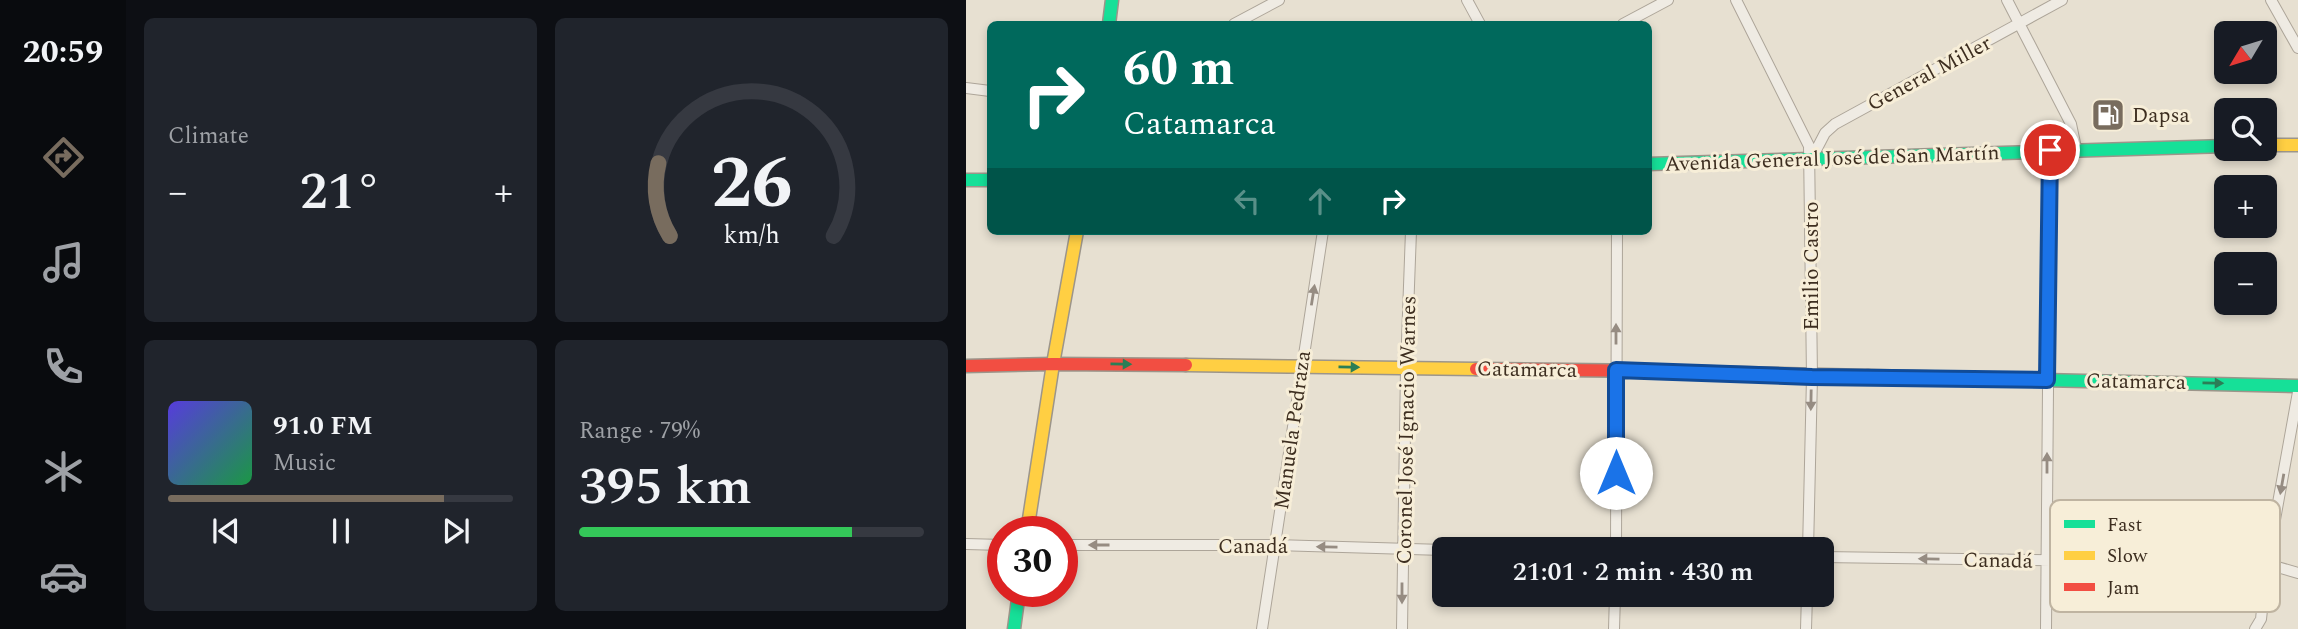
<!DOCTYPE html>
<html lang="en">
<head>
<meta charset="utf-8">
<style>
  :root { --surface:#171b24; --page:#20242c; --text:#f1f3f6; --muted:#9ea1a6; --line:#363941; --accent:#786c5e }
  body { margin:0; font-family:Spectral,serif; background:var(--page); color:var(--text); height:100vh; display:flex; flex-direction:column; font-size:26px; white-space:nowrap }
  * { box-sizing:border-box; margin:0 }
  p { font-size:23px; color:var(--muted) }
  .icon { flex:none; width:38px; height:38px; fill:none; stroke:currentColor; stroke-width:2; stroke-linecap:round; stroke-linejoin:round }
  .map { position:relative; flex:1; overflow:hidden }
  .panel { display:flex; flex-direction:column; gap:18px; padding:18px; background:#0d0f14; width:840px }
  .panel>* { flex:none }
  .guide { position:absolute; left:21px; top:21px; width:665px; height:214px; border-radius:10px; box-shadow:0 4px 10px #0003; background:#00695c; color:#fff; overflow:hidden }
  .needle { width:46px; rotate:232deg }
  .controls { position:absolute; left:1248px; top:21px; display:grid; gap:14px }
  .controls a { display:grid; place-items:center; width:63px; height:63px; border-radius:10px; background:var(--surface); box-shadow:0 4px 10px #0003; font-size:35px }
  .speed { position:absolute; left:21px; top:516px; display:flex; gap:14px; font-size:35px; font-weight:700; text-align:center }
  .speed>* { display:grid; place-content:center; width:91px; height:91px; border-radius:50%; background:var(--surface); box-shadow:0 4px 10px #0003; line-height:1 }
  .speed .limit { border:10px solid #d22; background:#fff; color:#111 }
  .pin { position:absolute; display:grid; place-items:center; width:60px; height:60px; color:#fff; margin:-30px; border:4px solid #fff; border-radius:50%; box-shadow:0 2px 7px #0007 }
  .me { position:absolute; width:77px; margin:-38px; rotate:0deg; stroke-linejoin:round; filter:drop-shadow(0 0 5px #0008) }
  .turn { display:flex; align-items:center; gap:24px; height:147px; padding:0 21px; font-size:32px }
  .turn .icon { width:91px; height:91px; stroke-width:2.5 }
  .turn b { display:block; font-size:49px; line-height:60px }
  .lanes { display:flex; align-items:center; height:66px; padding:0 21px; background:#0003; justify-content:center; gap:35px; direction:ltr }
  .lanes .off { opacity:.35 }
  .big { font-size:52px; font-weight:600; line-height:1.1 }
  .panel .tile { flex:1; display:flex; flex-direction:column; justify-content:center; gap:10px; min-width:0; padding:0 24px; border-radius:10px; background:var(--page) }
  .panel .dial { align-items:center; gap:0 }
  .dial svg { height:182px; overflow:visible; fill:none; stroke:var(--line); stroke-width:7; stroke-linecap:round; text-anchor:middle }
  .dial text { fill:var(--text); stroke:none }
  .song { display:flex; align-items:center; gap:21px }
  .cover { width:84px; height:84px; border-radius:10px; background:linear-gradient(135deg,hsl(250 70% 55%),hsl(140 70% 35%)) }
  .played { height:7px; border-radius:4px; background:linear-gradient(90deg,var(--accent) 80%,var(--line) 80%) }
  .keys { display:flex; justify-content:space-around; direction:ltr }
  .heat { display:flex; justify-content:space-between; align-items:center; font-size:38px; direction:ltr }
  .charge { height:10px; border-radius:5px; background:linear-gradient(90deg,#34c759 79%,var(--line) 0) }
  .panel .tiles { flex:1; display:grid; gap:18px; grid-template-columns:repeat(2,1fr) }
  .trip { position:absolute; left:466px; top:537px; width:402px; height:70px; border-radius:10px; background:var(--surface); box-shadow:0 4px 10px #0003; font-weight:600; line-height:70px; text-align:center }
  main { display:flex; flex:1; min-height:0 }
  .tabs { display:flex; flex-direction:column; width:126px; justify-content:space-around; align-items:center; background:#090b0e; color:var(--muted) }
  .tabs .icon { width:49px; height:49px }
  .tabs .selected { color:var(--accent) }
  .tabs b { font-size:32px; color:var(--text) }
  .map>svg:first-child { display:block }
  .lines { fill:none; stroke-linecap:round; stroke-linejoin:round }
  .street-casing { stroke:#ada599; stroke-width:12 }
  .fast-casing { stroke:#9c958a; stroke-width:15 }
  .slow-casing { stroke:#9c958a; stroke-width:15 }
  .jam-casing { stroke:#9c958a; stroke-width:15 }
  .street { stroke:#efebe3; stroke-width:10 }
  .fast { stroke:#16e098; stroke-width:12 }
  .slow { stroke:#ffcf43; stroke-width:12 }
  .jam { stroke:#f24e42; stroke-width:12 }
  .oneway { fill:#968c82 }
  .oneway2 { fill:#2b7e56 }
  .route-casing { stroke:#114b97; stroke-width:18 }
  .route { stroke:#1a73e8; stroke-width:12 }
  .labels { text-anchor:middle; stroke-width:6; stroke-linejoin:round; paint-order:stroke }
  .street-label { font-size:21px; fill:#3d2e20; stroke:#f7eed8 }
  .poi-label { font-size:21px; fill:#3d2e20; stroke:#f7eed8; text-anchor:start }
  .key { fill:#f7eed8; stroke:#bfb4a1; stroke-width:2 }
  .key-label { font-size:19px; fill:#3d2e20 }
</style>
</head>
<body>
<main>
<nav class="tabs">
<b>20:59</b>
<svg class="icon selected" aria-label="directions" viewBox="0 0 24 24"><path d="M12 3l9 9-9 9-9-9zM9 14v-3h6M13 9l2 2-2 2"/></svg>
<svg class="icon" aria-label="music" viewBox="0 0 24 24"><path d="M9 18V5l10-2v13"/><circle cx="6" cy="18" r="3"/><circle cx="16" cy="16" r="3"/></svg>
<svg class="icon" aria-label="phone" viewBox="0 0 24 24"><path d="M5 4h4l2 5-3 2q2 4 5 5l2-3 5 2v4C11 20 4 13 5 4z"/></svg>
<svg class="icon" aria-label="climate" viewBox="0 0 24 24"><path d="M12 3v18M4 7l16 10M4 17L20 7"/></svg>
<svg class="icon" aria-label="car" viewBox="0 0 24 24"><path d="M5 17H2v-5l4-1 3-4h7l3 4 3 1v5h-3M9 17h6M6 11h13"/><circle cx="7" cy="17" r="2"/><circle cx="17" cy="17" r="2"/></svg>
</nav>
<section class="panel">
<div class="tiles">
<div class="tile"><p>Climate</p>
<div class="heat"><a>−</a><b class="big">21°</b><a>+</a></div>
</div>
<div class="tile dial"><svg viewBox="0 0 100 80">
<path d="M14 69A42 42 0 1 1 86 69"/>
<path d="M14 69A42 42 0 0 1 9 37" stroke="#786c5e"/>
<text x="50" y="56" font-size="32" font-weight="700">26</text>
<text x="50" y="72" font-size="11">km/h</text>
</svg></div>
<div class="tile">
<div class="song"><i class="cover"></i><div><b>91.0 FM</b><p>Music</p></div></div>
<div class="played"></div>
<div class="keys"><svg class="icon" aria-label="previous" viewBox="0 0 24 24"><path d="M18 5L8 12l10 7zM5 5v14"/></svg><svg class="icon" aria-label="pause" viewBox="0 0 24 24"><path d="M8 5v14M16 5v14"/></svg><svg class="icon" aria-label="next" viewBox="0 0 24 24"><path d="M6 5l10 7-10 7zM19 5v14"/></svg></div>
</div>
<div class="tile"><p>Range · 79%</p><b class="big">395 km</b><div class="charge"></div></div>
</div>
</section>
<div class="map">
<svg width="1332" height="629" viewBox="0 0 1332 629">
  <rect width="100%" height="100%" fill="#e7e0d1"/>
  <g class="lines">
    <defs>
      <path id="street" d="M501,0L514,24
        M770,0L843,146L846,377L842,550
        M1041,0L1105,124L1110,148
        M1305,0L1332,48
        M268,24L313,0
        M657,24L702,0
        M0,88L24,91
        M846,158L859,133L869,124L1096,0
        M0,544L37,545
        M96,545H309L478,550
        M650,550L651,231
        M856,557L1286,563L1301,564L1332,573
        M296,629L357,231
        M436,629L440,368L445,231
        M648,629L649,595
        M840,629L841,595
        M1080,629L1084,150
        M1289,629L1295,619L1301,564L1332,392"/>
      <path id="fast" d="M143,24L146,0
        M682,164L1260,146
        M0,180H24
        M902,376L1332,386
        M48,629L53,592"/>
      <path id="slow" d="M1298,145H1332
        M220,365L510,369
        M687,371L902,376
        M61,532L87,364L111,231"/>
      <path id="jam" d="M0,366L87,364L220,365
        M510,369L687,371"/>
    </defs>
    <!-- street casing -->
    <use href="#street" class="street-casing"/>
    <!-- fast casing -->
    <use href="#fast" class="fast-casing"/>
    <!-- slow casing -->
    <use href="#slow" class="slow-casing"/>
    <!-- jam casing -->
    <use href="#jam" class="jam-casing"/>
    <!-- street -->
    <use href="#street" class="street"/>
    <!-- fast -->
    <use href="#fast" class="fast"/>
    <!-- slow -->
    <use href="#slow" class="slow"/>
    <!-- jam -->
    <use href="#jam" class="jam"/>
  </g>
  <!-- one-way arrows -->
  <defs><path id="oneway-solid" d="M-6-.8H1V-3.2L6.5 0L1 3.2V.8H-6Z" transform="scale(1.75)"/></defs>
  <g class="oneway">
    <use href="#oneway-solid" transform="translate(347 295) rotate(-81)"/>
    <use href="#oneway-solid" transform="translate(650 334) rotate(-90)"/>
    <use href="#oneway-solid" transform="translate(845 400) rotate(91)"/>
    <use href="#oneway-solid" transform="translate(1081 463) rotate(-90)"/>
    <use href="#oneway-solid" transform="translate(1316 484) rotate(100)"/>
    <use href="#oneway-solid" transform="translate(133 545) rotate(-180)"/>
    <use href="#oneway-solid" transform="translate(361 547) rotate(-179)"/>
    <use href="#oneway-solid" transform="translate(963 559) rotate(-179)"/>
    <use href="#oneway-solid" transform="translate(436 593) rotate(90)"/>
  </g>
  <g class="oneway2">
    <use href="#oneway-solid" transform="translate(155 364) rotate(1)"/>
    <use href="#oneway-solid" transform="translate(383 367) rotate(1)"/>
    <use href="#oneway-solid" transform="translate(1247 383) rotate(1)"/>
  </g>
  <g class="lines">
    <defs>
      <path id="route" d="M650,473V370L846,377L1081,380L1084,150"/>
    </defs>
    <!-- route casing -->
    <use href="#route" class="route-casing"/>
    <!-- route -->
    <use href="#route" class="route"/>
  </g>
  <!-- icons -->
  <defs>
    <symbol id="fuel-square" viewBox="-11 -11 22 22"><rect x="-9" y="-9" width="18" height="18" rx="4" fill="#786c5e" stroke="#f7eed8"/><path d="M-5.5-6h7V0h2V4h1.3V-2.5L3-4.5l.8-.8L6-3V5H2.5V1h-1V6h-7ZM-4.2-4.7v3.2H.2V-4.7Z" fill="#fff"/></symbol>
  </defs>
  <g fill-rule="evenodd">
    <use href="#fuel-square" x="1123" y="96" width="38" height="38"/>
  </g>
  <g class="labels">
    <!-- street labels -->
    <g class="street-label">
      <text transform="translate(963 73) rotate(-28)" y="7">General Miller</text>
      <text transform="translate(866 158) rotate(-2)" y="7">Avenida General José de San Martín</text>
      <text transform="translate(845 266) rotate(-90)" y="7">Emilio Castro</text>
      <text transform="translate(561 369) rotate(1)" y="7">Catamarca</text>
      <text transform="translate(1170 381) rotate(1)" y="7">Catamarca</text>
      <text transform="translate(326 430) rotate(-82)" y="7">Manuela Pedraza</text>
      <text transform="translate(440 430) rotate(-89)" y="7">Coronel José Ignacio Warnes</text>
      <text x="287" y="553">Canadá</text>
      <text transform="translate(1032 560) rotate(1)" y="7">Canadá</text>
    </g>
    <!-- poi labels -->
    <g class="poi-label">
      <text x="1166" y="122">Dapsa</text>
    </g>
  </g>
  <!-- legend -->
  <rect x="1084" y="500" width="230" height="112" rx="10" class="key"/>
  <rect x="1098" y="520" width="31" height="8" fill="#16e098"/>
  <rect x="1098" y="551" width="31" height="9" fill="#ffcf43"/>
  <rect x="1098" y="583" width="31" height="8" fill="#f24e42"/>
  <g class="key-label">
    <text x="1141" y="531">Fast</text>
    <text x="1141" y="562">Slow</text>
    <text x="1141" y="594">Jam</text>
  </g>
</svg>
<div class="controls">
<a><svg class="needle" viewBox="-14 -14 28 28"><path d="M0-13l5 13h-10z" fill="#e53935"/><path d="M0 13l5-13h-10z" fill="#9ea1a6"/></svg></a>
<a><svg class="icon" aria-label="search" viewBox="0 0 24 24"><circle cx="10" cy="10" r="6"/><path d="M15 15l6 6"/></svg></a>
<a>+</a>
<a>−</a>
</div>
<div class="speed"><div class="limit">30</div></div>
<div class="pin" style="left:1084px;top:150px;background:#d93025"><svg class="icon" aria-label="arrive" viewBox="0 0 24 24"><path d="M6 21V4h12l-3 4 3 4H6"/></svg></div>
<svg class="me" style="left:650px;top:473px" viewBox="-20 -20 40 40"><circle r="19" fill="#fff"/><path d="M0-13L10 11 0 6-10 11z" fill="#1a73e8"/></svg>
<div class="trip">21:01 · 2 min · 430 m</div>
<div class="guide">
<div class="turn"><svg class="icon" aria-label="right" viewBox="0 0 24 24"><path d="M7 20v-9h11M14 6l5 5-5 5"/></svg><div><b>60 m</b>Catamarca</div></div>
<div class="lanes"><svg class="icon off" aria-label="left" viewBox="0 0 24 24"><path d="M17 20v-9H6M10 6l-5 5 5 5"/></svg><svg class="icon off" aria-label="ahead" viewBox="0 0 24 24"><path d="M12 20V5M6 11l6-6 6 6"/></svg><svg class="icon" aria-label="right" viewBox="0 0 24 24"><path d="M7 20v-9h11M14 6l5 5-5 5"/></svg></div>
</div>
</div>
</main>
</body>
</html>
